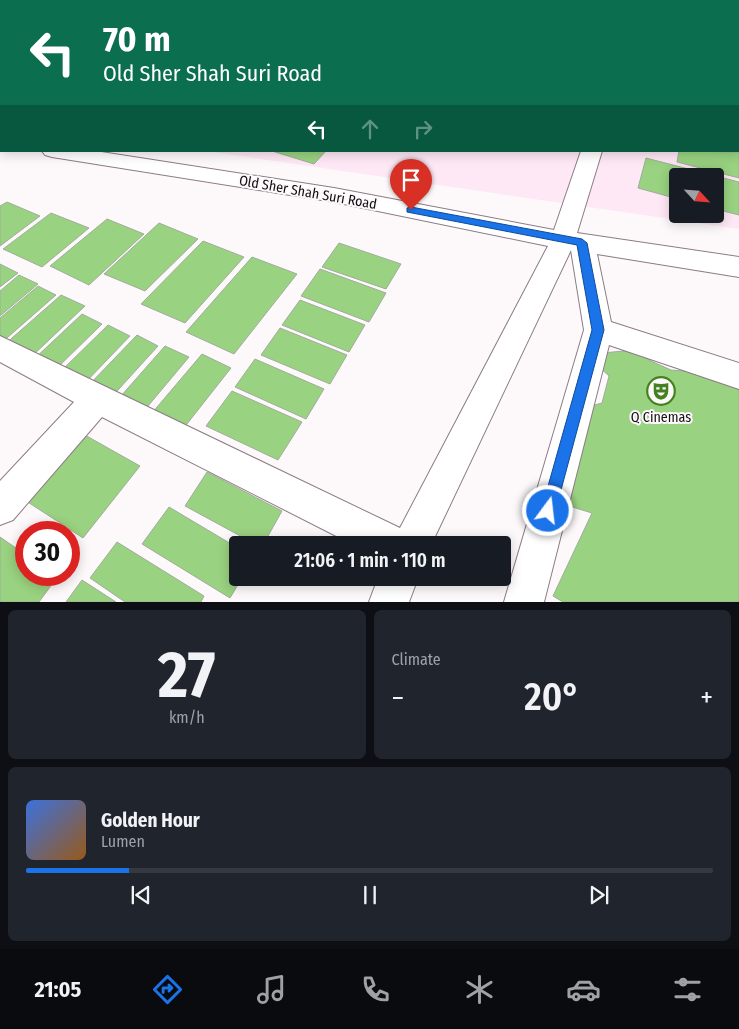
<!DOCTYPE html>
<html lang="en">
<head>
<meta charset="utf-8">
<style>
  :root { --surface:#171b24; --page:#20242c; --text:#f1f3f6; --muted:#9ea1a6; --line:#363941; --accent:#1a73e8 }
  body { margin:0; font-family:"Fira Sans Condensed",sans-serif; background:var(--page); color:var(--text); height:100vh; display:flex; flex-direction:column; font-size:19px; white-space:nowrap }
  * { box-sizing:border-box; margin:0 }
  p { font-size:16px; color:var(--muted) }
  .icon { flex:none; width:28px; height:28px; fill:none; stroke:currentColor; stroke-width:2; stroke-linecap:round; stroke-linejoin:round }
  .map { position:relative; height:602px; overflow:hidden }
  .side { display:flex; flex-direction:column; gap:8px; padding:8px; background:#0d0f14; flex:1 }
  .side>* { flex:none }
  .hud { position:absolute; left:0px; top:0px; width:740px; height:152px; box-shadow:0 2px 12px #0003; background:#0b6e4f; color:#fff; overflow:hidden }
  .needle { width:32px; rotate:116deg }
  .fabs { position:absolute; left:669px; top:168px; display:grid; gap:10px }
  .fabs a { display:grid; place-items:center; width:55px; height:55px; border-radius:5px; background:var(--surface); box-shadow:0 2px 12px #0003; font-size:25px }
  .speed { position:absolute; left:15px; top:521px; display:flex; gap:10px; font-size:25px; font-weight:700; text-align:center }
  .speed>* { display:grid; place-content:center; width:65px; height:65px; border-radius:50%; background:var(--surface); box-shadow:0 2px 12px #0003; line-height:1 }
  .speed .limit { border:8px solid #d22; background:#fff; color:#111 }
  .pin { position:absolute; display:grid; place-items:center; width:42px; height:42px; color:#fff; margin:-51px -21px; border-radius:50% 50% 50% 0; rotate:-45deg; box-shadow:0 0 5px #0007 }
  .pin .icon { rotate:45deg }
  .me { position:absolute; width:55px; margin:-28px; rotate:15deg; stroke-linejoin:round; filter:drop-shadow(0 0 4px #0008) }
  .turn { display:flex; align-items:center; gap:18px; height:105px; padding:0 20px; font-size:22px }
  .turn .icon { width:65px; height:65px; stroke-width:2.5 }
  .turn b { display:block; font-size:35px; line-height:42px }
  .lanes { display:flex; align-items:center; height:48px; padding:0 20px; background:#0003; justify-content:center; gap:25px; direction:ltr }
  .lanes .off { opacity:.35 }
  .big { font-size:38px; font-weight:600; line-height:1.1 }
  .side .widget { flex:1; display:flex; flex-direction:column; justify-content:center; gap:8px; min-width:0; padding:0 18px; border-radius:8px; background:var(--page) }
  .side .dial { align-items:center; gap:0 }
  .dial b { font-size:65px; line-height:1 }
  .song { display:flex; align-items:center; gap:15px }
  .cover { width:60px; height:60px; border-radius:8px; background:linear-gradient(135deg,hsl(220 70% 55%),hsl(30 70% 35%)) }
  .played { height:5px; border-radius:2px; background:linear-gradient(90deg,var(--accent) 15%,var(--line) 15%) }
  .keys { display:flex; justify-content:space-around; direction:ltr }
  .heat { display:flex; justify-content:space-between; align-items:center; font-size:28px; direction:ltr }
  .side .tiles { flex:1; display:grid; gap:8px; grid-template-columns:1fr 1fr }
  .widget:last-child { grid-column:span 2 }
  .trip { position:absolute; left:229px; top:536px; width:282px; height:50px; border-radius:5px; background:var(--surface); box-shadow:0 2px 12px #0003; font-weight:600; line-height:50px; text-align:center }
  .dock { display:flex; height:80px; justify-content:space-around; align-items:center; background:#090b0e; color:var(--muted) }
  .dock .icon { width:35px; height:35px }
  .dock .on { color:var(--accent) }
  .dock b { font-size:22px; color:var(--text) }
  .map>svg:first-child { display:block }
  .built { fill:#fee8f5; fill-rule:evenodd }
  .building { fill:#99d280; stroke:#a1ac9c }
  .lines { fill:none; stroke-linecap:round; stroke-linejoin:round }
  .minor-casing { stroke:#8d7b86; stroke-width:2 }
  .minor { fill:#fff; fill-rule:evenodd }
  .route { fill:#1a73e8; stroke:#114b97 }
  .labels { text-anchor:middle; stroke-width:4; stroke-linejoin:round; paint-order:stroke }
  .street-label { font-size:14px; fill:#140e12; stroke:#fdf9fb }
  .poi-label { font-size:14px; fill:#140e12; stroke:#fdf9fb }
</style>
</head>
<body>
<div class="map">
<svg width="739" height="602" viewBox="0 0 739 602">
  <rect width="100%" height="100%" fill="#fdf9fb"/>
  <!-- built -->
  <path class="built" d="M0,0H739V229L206,151H739V1H1V118ZM678,176H715V214H678Z"/>
  <!-- building -->
  <path class="building" d="M365,0H462L461,1Z
    M467,0H578L585,1H466Z
    M272,151H326L314,164Z
    M679,151L739,152V178L677,162Z
    M646,158L739,182V215L715,209V176H678V199L638,188Z
    M7,202L40,216L0,246V206Z
    M51,213L89,228L42,267L3,249Z
    M107,219L144,234L89,285L50,266Z
    M159,223L198,239L145,291L104,274Z
    M203,241L244,257L185,323L141,304Z
    M339,243L401,264L386,289L322,267Z
    M252,257L297,274L234,354L186,332Z
    M0,264L18,273L0,287Z
    M320,269L386,293L369,322L301,296Z
    M19,275L38,284L0,316V291Z
    M38,286L56,295L0,344V318Z
    M61,295L85,306L30,358L4,345Z
    M300,300L365,325L349,352L282,325Z
    M82,314L102,324L54,371L33,360Z
    M108,325L130,336L83,385L59,373Z
    M280,328L347,355L330,384L261,355Z
    M137,335L158,346L108,401L85,389Z
    M165,346L189,357L138,418L113,405Z
    M634,350L651,361L671,370L706,373L739,382V602H563L553,596L592,513L569,506L591,406L602,403L609,376L598,366L602,353Z
    M202,354L231,368L183,429L152,413Z
    M255,359L324,389L306,419L235,387Z
    M232,391L302,422L278,460L206,426Z
    M76,430L140,466L83,538L17,495Z
    M207,472L282,511L263,545H257L185,506Z
    M169,507L238,548V578H242L230,598L142,544Z
    M0,537L26,555V575L58,576L39,602H0Z
    M117,542L204,596L201,602H125L90,578Z
    M82,580L116,602H66Z"/>
  <g class="lines">
    <defs>
      <path id="minor" d="M161,0H180V1H162Z
        M1,16V26L0,27V17Z
        M0,137H1V149H0Z
        M42,151H95L334,188L554,230L581,151H602L577,233L739,257V277L597,254L611,322L739,363V389L609,345L544,602H504L584,330L571,250L431,545H354L102,417L13,520L0,525V481L74,402L0,362V336L400,528L548,246L334,202L52,157L45,155Z
        M378,578H418L409,602H369Z"/>
    </defs>
    <!-- minor casing -->
    <use href="#minor" class="minor-casing"/>
    <!-- minor -->
    <use href="#minor" class="minor"/>
  </g>
  <!-- route -->
  <path class="route" d="M411,207L582,239L587,243L604,330L554,516L548,519L543,516L541,511L592,330L577,245L407,212V208Z"/>
  <!-- icons -->
  <defs>
    <symbol id="theatre-ring" viewBox="-11 -11 22 22"><circle r="9.5" fill="#fdf9fb" stroke="#448220" stroke-width="1.5"/><path d="M-5-5.5Q0-4 5-5.5V0Q5 5 0 6Q-5 5-5 0ZM-3.3-2.5H-1v1.5H-3.3ZM1-2.5H3.3v1.5H1ZM-2.8 1Q0 5.5 2.8 1Z" fill="#448220"/></symbol>
  </defs>
  <g fill-rule="evenodd">
    <use href="#theatre-ring" x="645" y="375" width="32" height="32"/>
  </g>
  <g class="labels">
    <!-- street labels -->
    <g class="street-label">
      <text transform="translate(308 192) rotate(10)" y="5">Old Sher Shah Suri Road</text>
    </g>
    <!-- poi labels -->
    <g class="poi-label">
      <text x="661" y="422">Q Cinemas</text>
    </g>
  </g>
</svg>
<div class="fabs">
<a><svg class="needle" viewBox="-14 -14 28 28"><path d="M0-13l5 13h-10z" fill="#e53935"/><path d="M0 13l5-13h-10z" fill="#9ea1a6"/></svg></a>
</div>
<div class="speed"><div class="limit">30</div></div>
<div class="pin" style="left:411px;top:210px;background:#d93025"><svg class="icon" aria-label="arrive" viewBox="0 0 24 24"><path d="M6 21V4h12l-3 4 3 4H6"/></svg></div>
<svg class="me" style="left:548px;top:511px" viewBox="-20 -20 40 40"><circle r="17" fill="#1a73e8" stroke="#fff" stroke-width="3"/><path d="M0-11L8 9 0 5-8 9z" fill="#fff"/></svg>
<div class="trip">21:06 · 1 min · 110 m</div>
<div class="hud">
<div class="turn"><svg class="icon" aria-label="left" viewBox="0 0 24 24"><path d="M17 20v-9H6M10 6l-5 5 5 5"/></svg><div><b>70 m</b>Old Sher Shah Suri Road</div></div>
<div class="lanes"><svg class="icon" aria-label="left" viewBox="0 0 24 24"><path d="M17 20v-9H6M10 6l-5 5 5 5"/></svg><svg class="icon off" aria-label="ahead" viewBox="0 0 24 24"><path d="M12 20V5M6 11l6-6 6 6"/></svg><svg class="icon off" aria-label="right" viewBox="0 0 24 24"><path d="M7 20v-9h11M14 6l5 5-5 5"/></svg></div>
</div>
</div>
<section class="side">
<div class="tiles">
<div class="widget dial"><b>27</b><p>km/h</p></div>
<div class="widget"><p>Climate</p>
<div class="heat"><a>−</a><b class="big">20°</b><a>+</a></div>
</div>
<div class="widget">
<div class="song"><i class="cover"></i><div><b>Golden Hour</b><p>Lumen</p></div></div>
<div class="played"></div>
<div class="keys"><svg class="icon" aria-label="previous" viewBox="0 0 24 24"><path d="M18 5L8 12l10 7zM5 5v14"/></svg><svg class="icon" aria-label="pause" viewBox="0 0 24 24"><path d="M8 5v14M16 5v14"/></svg><svg class="icon" aria-label="next" viewBox="0 0 24 24"><path d="M6 5l10 7-10 7zM19 5v14"/></svg></div>
</div>
</div>
</section>
<nav class="dock">
<b>21:05</b>
<svg class="icon on" aria-label="directions" viewBox="0 0 24 24"><path d="M12 3l9 9-9 9-9-9zM9 14v-3h6M13 9l2 2-2 2"/></svg>
<svg class="icon" aria-label="music" viewBox="0 0 24 24"><path d="M9 18V5l10-2v13"/><circle cx="6" cy="18" r="3"/><circle cx="16" cy="16" r="3"/></svg>
<svg class="icon" aria-label="phone" viewBox="0 0 24 24"><path d="M5 4h4l2 5-3 2q2 4 5 5l2-3 5 2v4C11 20 4 13 5 4z"/></svg>
<svg class="icon" aria-label="climate" viewBox="0 0 24 24"><path d="M12 3v18M4 7l16 10M4 17L20 7"/></svg>
<svg class="icon" aria-label="car" viewBox="0 0 24 24"><path d="M5 17H2v-5l4-1 3-4h7l3 4 3 1v5h-3M9 17h6M6 11h13"/><circle cx="7" cy="17" r="2"/><circle cx="17" cy="17" r="2"/></svg>
<svg class="icon" aria-label="filters" viewBox="0 0 24 24"><path d="M4 7h16M4 17h16"/><circle cx="9" cy="7" r="2"/><circle cx="15" cy="17" r="2"/></svg>
</nav>
</body>
</html>
